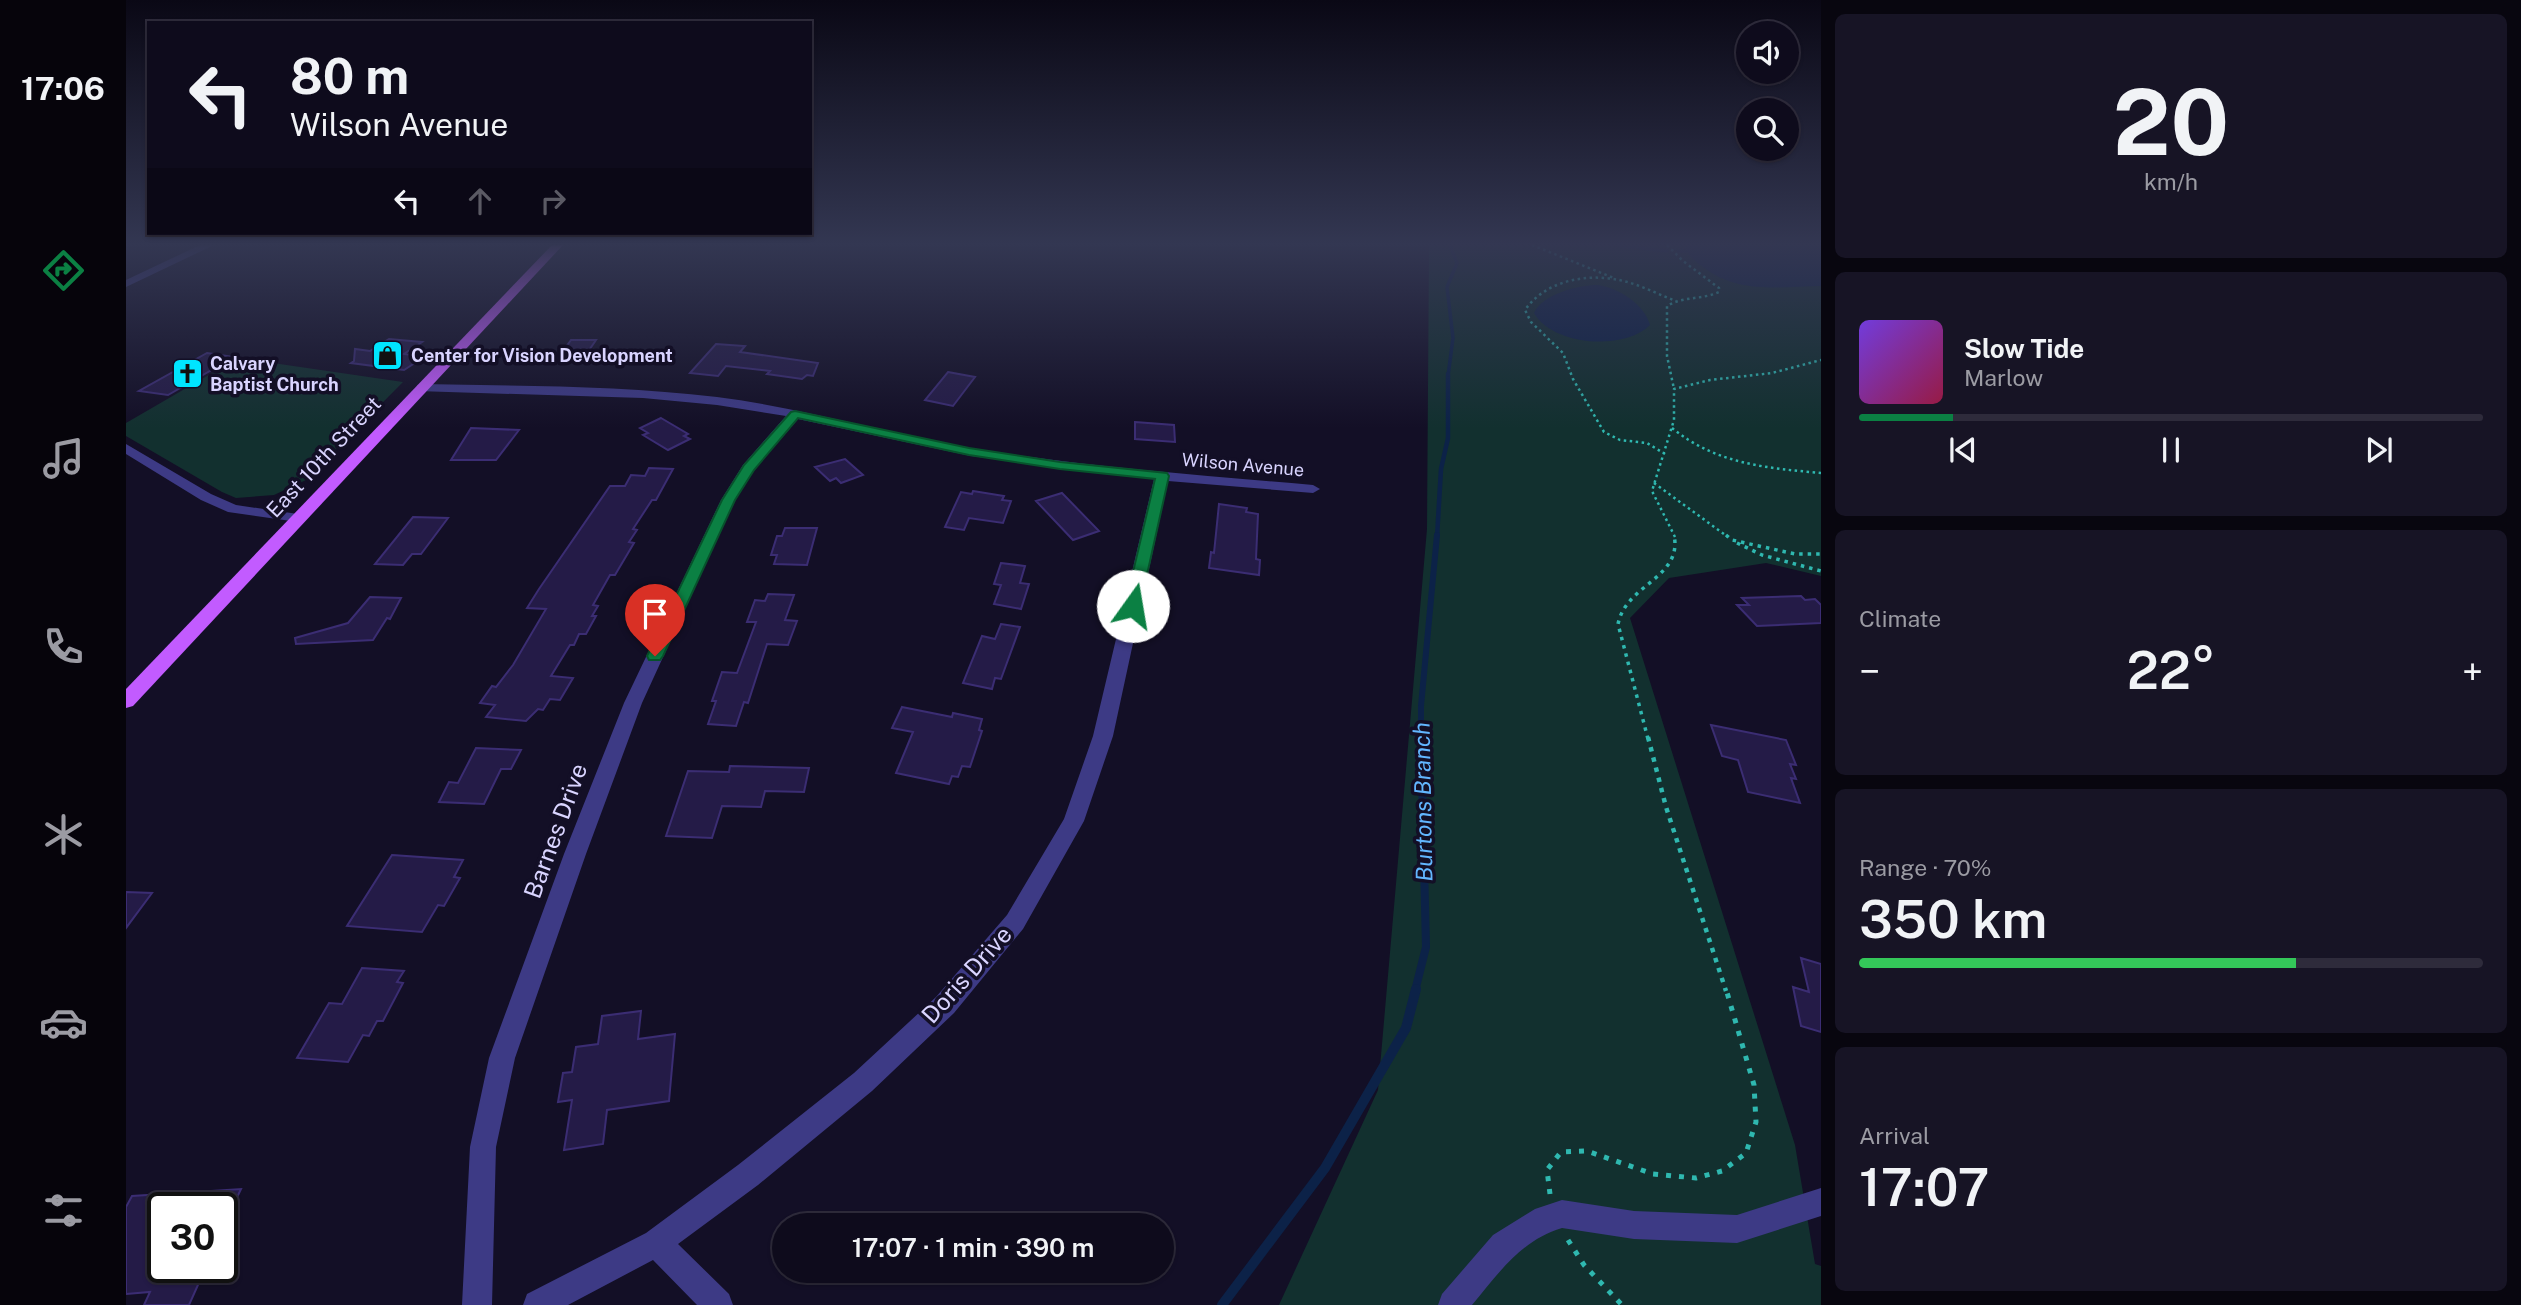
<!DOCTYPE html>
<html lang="en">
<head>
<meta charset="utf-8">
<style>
  :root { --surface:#0e0b1c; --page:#171425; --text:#f1f3f6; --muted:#9b9ba3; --line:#2e2b3b; --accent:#0b8043 }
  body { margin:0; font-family:"Public Sans",sans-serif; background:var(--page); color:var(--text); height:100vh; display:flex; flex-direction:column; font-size:26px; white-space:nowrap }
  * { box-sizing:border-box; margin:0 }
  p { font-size:23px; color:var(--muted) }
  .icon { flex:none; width:38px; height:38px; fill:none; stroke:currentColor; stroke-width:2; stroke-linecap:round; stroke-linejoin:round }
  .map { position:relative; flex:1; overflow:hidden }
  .sheet { display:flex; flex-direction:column; gap:14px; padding:14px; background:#08060f; width:700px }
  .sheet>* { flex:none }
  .guide { position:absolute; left:21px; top:21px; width:665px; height:214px; border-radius:0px; box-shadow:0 2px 5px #0004,0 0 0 2px var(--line); background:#0e0b1c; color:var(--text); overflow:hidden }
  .buttons { position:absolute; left:1610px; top:21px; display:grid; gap:14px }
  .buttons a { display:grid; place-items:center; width:63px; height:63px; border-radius:50%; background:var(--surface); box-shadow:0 2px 5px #0004,0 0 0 2px var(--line); font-size:35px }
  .speed { position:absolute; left:21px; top:1192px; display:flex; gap:14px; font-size:35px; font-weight:700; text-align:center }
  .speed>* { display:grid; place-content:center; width:91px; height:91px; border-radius:50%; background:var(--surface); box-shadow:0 2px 5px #0004,0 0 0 2px var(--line); line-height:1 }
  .speed .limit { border:4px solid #111; border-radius:10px; background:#fff; color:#111 }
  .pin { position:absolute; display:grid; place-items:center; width:60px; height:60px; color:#fff; margin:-72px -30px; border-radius:50% 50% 50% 0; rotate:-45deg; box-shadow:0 0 7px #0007 }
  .pin .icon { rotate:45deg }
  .me { position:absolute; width:77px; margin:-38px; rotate:13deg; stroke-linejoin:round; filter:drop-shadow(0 0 5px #0008) }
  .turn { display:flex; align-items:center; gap:24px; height:147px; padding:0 28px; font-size:32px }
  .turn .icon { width:91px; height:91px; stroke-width:2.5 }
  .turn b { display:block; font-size:49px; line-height:60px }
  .lanes { display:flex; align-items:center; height:66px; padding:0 28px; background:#0003; justify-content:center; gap:35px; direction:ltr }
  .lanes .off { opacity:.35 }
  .big { font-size:52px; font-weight:600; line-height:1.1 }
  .sheet .widget { flex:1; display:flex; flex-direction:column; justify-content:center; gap:10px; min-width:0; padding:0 24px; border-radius:10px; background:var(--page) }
  .sheet .dial { align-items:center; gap:0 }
  .dial b { font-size:91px; line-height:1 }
  .song { display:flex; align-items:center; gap:21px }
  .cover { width:84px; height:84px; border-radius:10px; background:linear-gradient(135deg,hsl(260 70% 55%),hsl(340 70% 35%)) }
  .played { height:7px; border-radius:4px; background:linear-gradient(90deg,var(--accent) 15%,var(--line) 15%) }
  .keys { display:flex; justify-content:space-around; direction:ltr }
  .heat { display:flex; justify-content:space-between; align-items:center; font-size:38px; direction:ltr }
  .charge { height:10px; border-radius:5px; background:linear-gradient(90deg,#34c759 70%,var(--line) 0) }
  .trip { position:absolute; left:646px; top:1213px; width:402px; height:70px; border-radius:35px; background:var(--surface); box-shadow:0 2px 5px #0004,0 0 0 2px var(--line); font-weight:600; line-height:70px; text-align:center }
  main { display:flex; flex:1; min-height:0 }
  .dock { display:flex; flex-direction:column; width:126px; justify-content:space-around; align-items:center; background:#06040b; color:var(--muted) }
  .dock .icon { width:49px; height:49px }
  .dock .active { color:var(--accent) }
  .dock b { font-size:32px; color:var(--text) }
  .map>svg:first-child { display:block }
  .green { fill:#12302f }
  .water { fill:#0c2248 }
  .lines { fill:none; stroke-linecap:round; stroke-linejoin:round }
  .stream-far4 { stroke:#0c2248; stroke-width:3.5 }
  .stream-far3 { stroke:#0c2248; stroke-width:4.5 }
  .stream-far2 { stroke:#0c2248; stroke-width:6 }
  .stream-far1 { stroke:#0c2248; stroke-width:8 }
  .stream { stroke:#0c2248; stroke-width:10 }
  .building { fill:#241b47; stroke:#3b2d73; stroke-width:2 }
  .path-far3 { stroke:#2fb8b0; stroke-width:2.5; stroke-dasharray:2.5 3.5; stroke-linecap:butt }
  .path-far2 { stroke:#2fb8b0; stroke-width:3.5; stroke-dasharray:3.5 5; stroke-linecap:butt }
  .path-far1 { stroke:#2fb8b0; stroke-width:4.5; stroke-dasharray:4.5 6; stroke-linecap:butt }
  .path { stroke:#2fb8b0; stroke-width:5; stroke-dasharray:5 8; stroke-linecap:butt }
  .minor { fill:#3d3a85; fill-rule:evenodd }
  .major { fill:#c25bff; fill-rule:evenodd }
  .route { fill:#0b8043; stroke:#07532c; stroke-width:2 }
  .labels { text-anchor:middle; stroke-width:7; stroke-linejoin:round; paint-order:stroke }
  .far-poi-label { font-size:18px; font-weight:bold; fill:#d9d4ff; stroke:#130f26; text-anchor:start }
  .far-street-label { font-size:18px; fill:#d9d4ff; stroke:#130f26 }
  .street-label { font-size:21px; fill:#d9d4ff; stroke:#130f26 }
  .water-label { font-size:23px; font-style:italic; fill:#62b6ff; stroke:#130f26 }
  .near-street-label { font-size:24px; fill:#d9d4ff; stroke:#130f26 }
</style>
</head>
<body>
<main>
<nav class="dock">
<b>17:06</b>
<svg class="icon active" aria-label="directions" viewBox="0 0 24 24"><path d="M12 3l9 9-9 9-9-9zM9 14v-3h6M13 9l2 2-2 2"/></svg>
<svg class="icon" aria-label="music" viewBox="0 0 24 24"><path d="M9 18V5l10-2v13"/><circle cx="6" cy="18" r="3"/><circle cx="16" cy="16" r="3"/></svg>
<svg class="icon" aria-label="phone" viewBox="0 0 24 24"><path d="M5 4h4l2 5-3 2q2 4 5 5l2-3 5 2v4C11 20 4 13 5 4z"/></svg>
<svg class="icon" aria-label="climate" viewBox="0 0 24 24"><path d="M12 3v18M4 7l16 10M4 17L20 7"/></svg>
<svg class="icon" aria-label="car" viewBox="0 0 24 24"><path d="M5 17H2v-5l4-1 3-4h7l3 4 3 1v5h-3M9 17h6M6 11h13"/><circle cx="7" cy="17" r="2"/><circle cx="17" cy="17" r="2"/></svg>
<svg class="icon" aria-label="filters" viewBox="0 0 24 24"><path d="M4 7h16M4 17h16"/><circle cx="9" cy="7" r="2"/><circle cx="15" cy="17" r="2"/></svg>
</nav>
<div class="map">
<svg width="1695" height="1305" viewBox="0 0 1695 1305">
  <rect width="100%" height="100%" fill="#130f26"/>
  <!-- green -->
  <path class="green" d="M1303,245H1695V576L1640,563L1543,578L1504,618L1669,1145L1689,1264L1695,1266V1305H1153L1252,1090L1301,529Z
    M112,358L277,382L180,480L148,495L110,498L96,492L0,436V423Z"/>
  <!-- water -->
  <path class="water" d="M1562,245H1695V286C1653,287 1612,294 1577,267C1570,262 1561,255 1559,247Z
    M1471,285C1492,287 1519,305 1524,325C1498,351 1427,346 1408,313C1417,294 1452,285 1471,285Z"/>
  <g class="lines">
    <!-- stream-far4 -->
    <path class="stream-far4" d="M1490,245L1541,251
      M1553,251H1560
      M1322,376L1327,338L1321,287L1331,263L1324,245"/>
    <!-- stream-far3 -->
    <path class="stream-far3" d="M1311,537L1315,469L1322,438V374"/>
    <!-- stream-far2 -->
    <path class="stream-far2" d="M1295,739V706L1311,535"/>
    <!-- stream-far1 -->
    <path class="stream-far1" d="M1289,991L1300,947L1295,737"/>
    <!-- stream -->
    <path class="stream" d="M1096,1305L1199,1168L1280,1028L1290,989"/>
  </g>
  <!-- building -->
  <path class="building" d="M263,339L296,342L278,354L298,357L278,370L225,363L228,361L229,349L244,351Z
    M445,340H470L457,359L432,358Z
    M590,344L619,346L614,352L692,363L687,376L681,375L676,379L641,374L644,371L600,366L592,376L564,373Z
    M81,353L108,357L42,395L13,391Z
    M822,372L849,377L827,406L799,400Z
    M535,418L562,434L558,436L564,439L542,450L517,435L522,433L514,428Z
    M1009,422L1048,425L1049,442L1009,439Z
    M345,428L393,430L370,460H325Z
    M719,459L737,475L715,483L710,478L704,481L689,467Z
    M523,468L547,469L530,500H526L507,529L511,530L503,542L508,543L489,575H484L467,605L472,606L466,616H470L460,634H453L448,645H444L425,676L447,678L434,700L424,699L417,710L412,709L400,721L360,717L369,705L354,703L366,686L370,687L387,665L420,609L401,608L413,589L484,486H499L505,475L519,476Z
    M847,491L878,496L876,500L885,501L877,523L843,518L838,530L819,527L835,492L846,494Z
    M936,493L973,531L947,540L910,501Z
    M1093,504L1121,508L1120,512L1132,514L1130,559L1134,560L1133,575L1083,568L1085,552L1088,553Z
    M287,517L322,518L295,554H286L277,565L249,564Z
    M659,528H691L681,565L648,564L651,555H645L651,536H656Z
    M875,563L899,566L894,583L903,584L895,609L868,604L875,585L868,584Z
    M642,594L668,595L659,620L671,621L662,645L641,644L622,703L618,702L610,726L582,724L590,701H586L596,672L611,673L630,622H621L629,600L639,601Z
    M1675,596L1679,600L1689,599L1695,605V623L1631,626L1611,605H1623L1616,598Z
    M244,597L275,598L264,619L261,618L247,640L170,644L169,638L222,623Z
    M875,624L894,627L875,679L869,678L866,689L837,683L856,636L869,639Z
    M776,707L826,717L827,713L856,719L853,730L856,731L844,767L836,766L832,777L826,776L823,784L770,773L787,732L766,728Z
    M1585,725L1660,740L1670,765L1664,764L1670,779L1665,778L1674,803L1622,792L1612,760L1596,756Z
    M350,748L395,750L385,769H375L358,804L313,802L323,782L332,783Z
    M604,766L683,768L678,792L639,791L635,807L596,806L586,838L540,836L562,771L603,772Z
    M266,855L337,860L328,877L334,878L318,906L312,905L296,932L221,926Z
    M0,892L26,893L0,928Z
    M1675,958L1695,964V1032L1675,1026L1667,987L1683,992Z
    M236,968L278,971L271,982L277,983L257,1021H251L243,1036L237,1035L222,1062L171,1058L203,1003L216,1004Z
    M515,1011L512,1039L549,1034L543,1101L481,1110L477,1144L438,1150L446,1100L432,1102L437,1073L446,1072L450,1047L472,1044L476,1016Z
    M115,1189L106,1208H37V1267H80L63,1305H18L24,1292L0,1294V1207L6,1196Z"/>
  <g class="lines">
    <!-- path-far3 -->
    <path class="path-far3" d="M1406,245L1488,278
      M1541,245L1557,261L1593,288V292C1576,300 1557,296 1541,306V356L1548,389
      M1546,428C1590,464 1640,468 1695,473
      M1539,454L1521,443L1494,440L1478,432L1447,379L1437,353L1405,322L1399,310C1419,281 1460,273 1493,280C1513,284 1531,294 1550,301
      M1528,483L1602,537
      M1549,537L1526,491L1548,420V389L1584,380L1646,373L1695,360"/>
    <!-- path-far2 -->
    <path class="path-far2" d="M1600,535L1606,540L1669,554H1695
      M1611,543L1636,555L1695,571
      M1522,739L1492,624C1500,584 1557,578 1548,535"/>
    <!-- path-far1 -->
    <path class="path-far1" d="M1522,737L1540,807L1600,991"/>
    <!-- path -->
    <path class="path" d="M1424,1194L1421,1170L1435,1152L1461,1151L1527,1174L1570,1178L1596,1171L1620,1153L1630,1122L1628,1085L1600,989
      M1442,1240L1458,1265L1496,1305"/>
    <!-- minor -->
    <path class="minor" d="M74,245H88L0,287V280Z
      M295,384C394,386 493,385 591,397C677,408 760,433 845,448C958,467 1073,475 1187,485L1194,489L1187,493L1042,481L987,736L958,821L897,929L828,1013L746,1091L632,1185L552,1244L603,1294L607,1305H571L527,1260L442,1305H397L401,1294L520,1233L612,1165L728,1073L810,997L881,915L938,819L967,736L1028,479L845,456L672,419L628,470L609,500L516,703L460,854L389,1058L370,1147L366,1305H336L344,1147L363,1058L438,854L498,703L595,500L617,465L660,416L591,405L517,398L291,391V385Z
      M0,444L85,494L110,505L172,514L179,518L172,522L102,512L75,500L0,454Z
      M1695,1188V1216L1611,1243L1508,1239L1436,1228C1395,1240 1372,1274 1346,1305H1312L1316,1294L1367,1235L1409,1209L1436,1200L1508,1211L1611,1215Z"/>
    <!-- major -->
    <path class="major" d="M426,245H437L7,706L0,708V689Z"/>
  </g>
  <!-- sky -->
  <linearGradient id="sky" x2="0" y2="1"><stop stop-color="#0a0815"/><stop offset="0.57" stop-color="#333752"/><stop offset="1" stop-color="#333752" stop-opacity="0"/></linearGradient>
  <rect width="1695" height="428" fill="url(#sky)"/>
  <!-- route -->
  <path class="route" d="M669,411L843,448L934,462L1041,473L1043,476L1014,606L1007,611L999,606L1029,479L934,469L843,455L672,418L628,470L609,500L537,656L534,660H523L521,656L596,500L618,465L665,412Z"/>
  <!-- icons -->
  <defs>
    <symbol id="shop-square" viewBox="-11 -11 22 22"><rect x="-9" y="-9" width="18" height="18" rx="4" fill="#00e5ff" stroke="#130f26"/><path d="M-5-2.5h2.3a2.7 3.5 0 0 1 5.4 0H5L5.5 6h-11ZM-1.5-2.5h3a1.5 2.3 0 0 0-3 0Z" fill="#111"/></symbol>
    <symbol id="church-square" viewBox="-11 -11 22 22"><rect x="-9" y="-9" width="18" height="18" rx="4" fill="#00e5ff" stroke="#130f26"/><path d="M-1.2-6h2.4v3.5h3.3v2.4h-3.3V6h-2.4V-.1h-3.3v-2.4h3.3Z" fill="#111"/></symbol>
  </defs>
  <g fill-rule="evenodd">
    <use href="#shop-square" x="244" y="338" width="35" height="35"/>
    <use href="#church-square" x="44" y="356" width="35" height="35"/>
  </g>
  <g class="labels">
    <!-- far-poi labels -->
    <g class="far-poi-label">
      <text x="285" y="362">Center for Vision Development</text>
      <text x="84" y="370">Calvary<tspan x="84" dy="21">Baptist Church</tspan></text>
    </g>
    <!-- far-street labels -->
    <g class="far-street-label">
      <text transform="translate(1117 465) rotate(5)" y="6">Wilson Avenue</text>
    </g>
    <!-- street labels -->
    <g class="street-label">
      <text transform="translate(198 457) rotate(-47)" y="7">East 10th Street</text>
    </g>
    <!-- water labels -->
    <g class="water-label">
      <text transform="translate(1297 802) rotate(-91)" y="8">Burtons Branch</text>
    </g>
    <!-- near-street labels -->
    <g class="near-street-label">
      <text transform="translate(430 831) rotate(-70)" y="8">Barnes Drive</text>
      <text transform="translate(841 975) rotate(-48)" y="8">Doris Drive</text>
    </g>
  </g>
</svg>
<div class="buttons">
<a><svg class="icon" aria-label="sound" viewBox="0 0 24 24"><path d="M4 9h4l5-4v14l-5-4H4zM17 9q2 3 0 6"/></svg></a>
<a><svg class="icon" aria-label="search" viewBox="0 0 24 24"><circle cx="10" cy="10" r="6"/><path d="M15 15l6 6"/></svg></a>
</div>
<div class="speed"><div class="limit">30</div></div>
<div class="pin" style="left:529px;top:656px;background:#d93025"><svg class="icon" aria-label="arrive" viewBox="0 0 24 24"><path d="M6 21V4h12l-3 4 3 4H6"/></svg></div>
<svg class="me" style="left:1007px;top:606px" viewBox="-20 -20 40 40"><circle r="19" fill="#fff"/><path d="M0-13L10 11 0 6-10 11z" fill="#0b8043"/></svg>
<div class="trip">17:07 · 1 min · 390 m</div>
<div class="guide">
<div class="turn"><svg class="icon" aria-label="left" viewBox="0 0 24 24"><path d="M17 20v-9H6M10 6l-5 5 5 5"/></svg><div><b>80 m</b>Wilson Avenue</div></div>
<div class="lanes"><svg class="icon" aria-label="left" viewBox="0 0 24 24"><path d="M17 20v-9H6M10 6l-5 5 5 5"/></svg><svg class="icon off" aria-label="ahead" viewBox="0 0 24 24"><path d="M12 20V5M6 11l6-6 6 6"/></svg><svg class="icon off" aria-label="right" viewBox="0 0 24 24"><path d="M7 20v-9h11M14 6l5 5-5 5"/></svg></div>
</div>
</div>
<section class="sheet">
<div class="widget dial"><b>20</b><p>km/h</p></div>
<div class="widget">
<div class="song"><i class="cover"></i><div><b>Slow Tide</b><p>Marlow</p></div></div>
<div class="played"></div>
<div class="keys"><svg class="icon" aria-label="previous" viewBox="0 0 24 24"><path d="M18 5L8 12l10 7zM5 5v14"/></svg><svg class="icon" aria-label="pause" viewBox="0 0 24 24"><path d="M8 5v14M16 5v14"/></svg><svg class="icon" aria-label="next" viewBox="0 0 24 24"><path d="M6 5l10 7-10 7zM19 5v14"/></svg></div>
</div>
<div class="widget"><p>Climate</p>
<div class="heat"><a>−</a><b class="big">22°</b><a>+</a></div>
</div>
<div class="widget"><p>Range · 70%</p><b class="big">350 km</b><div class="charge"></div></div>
<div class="widget"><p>Arrival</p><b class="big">17:07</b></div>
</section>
</main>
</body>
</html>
